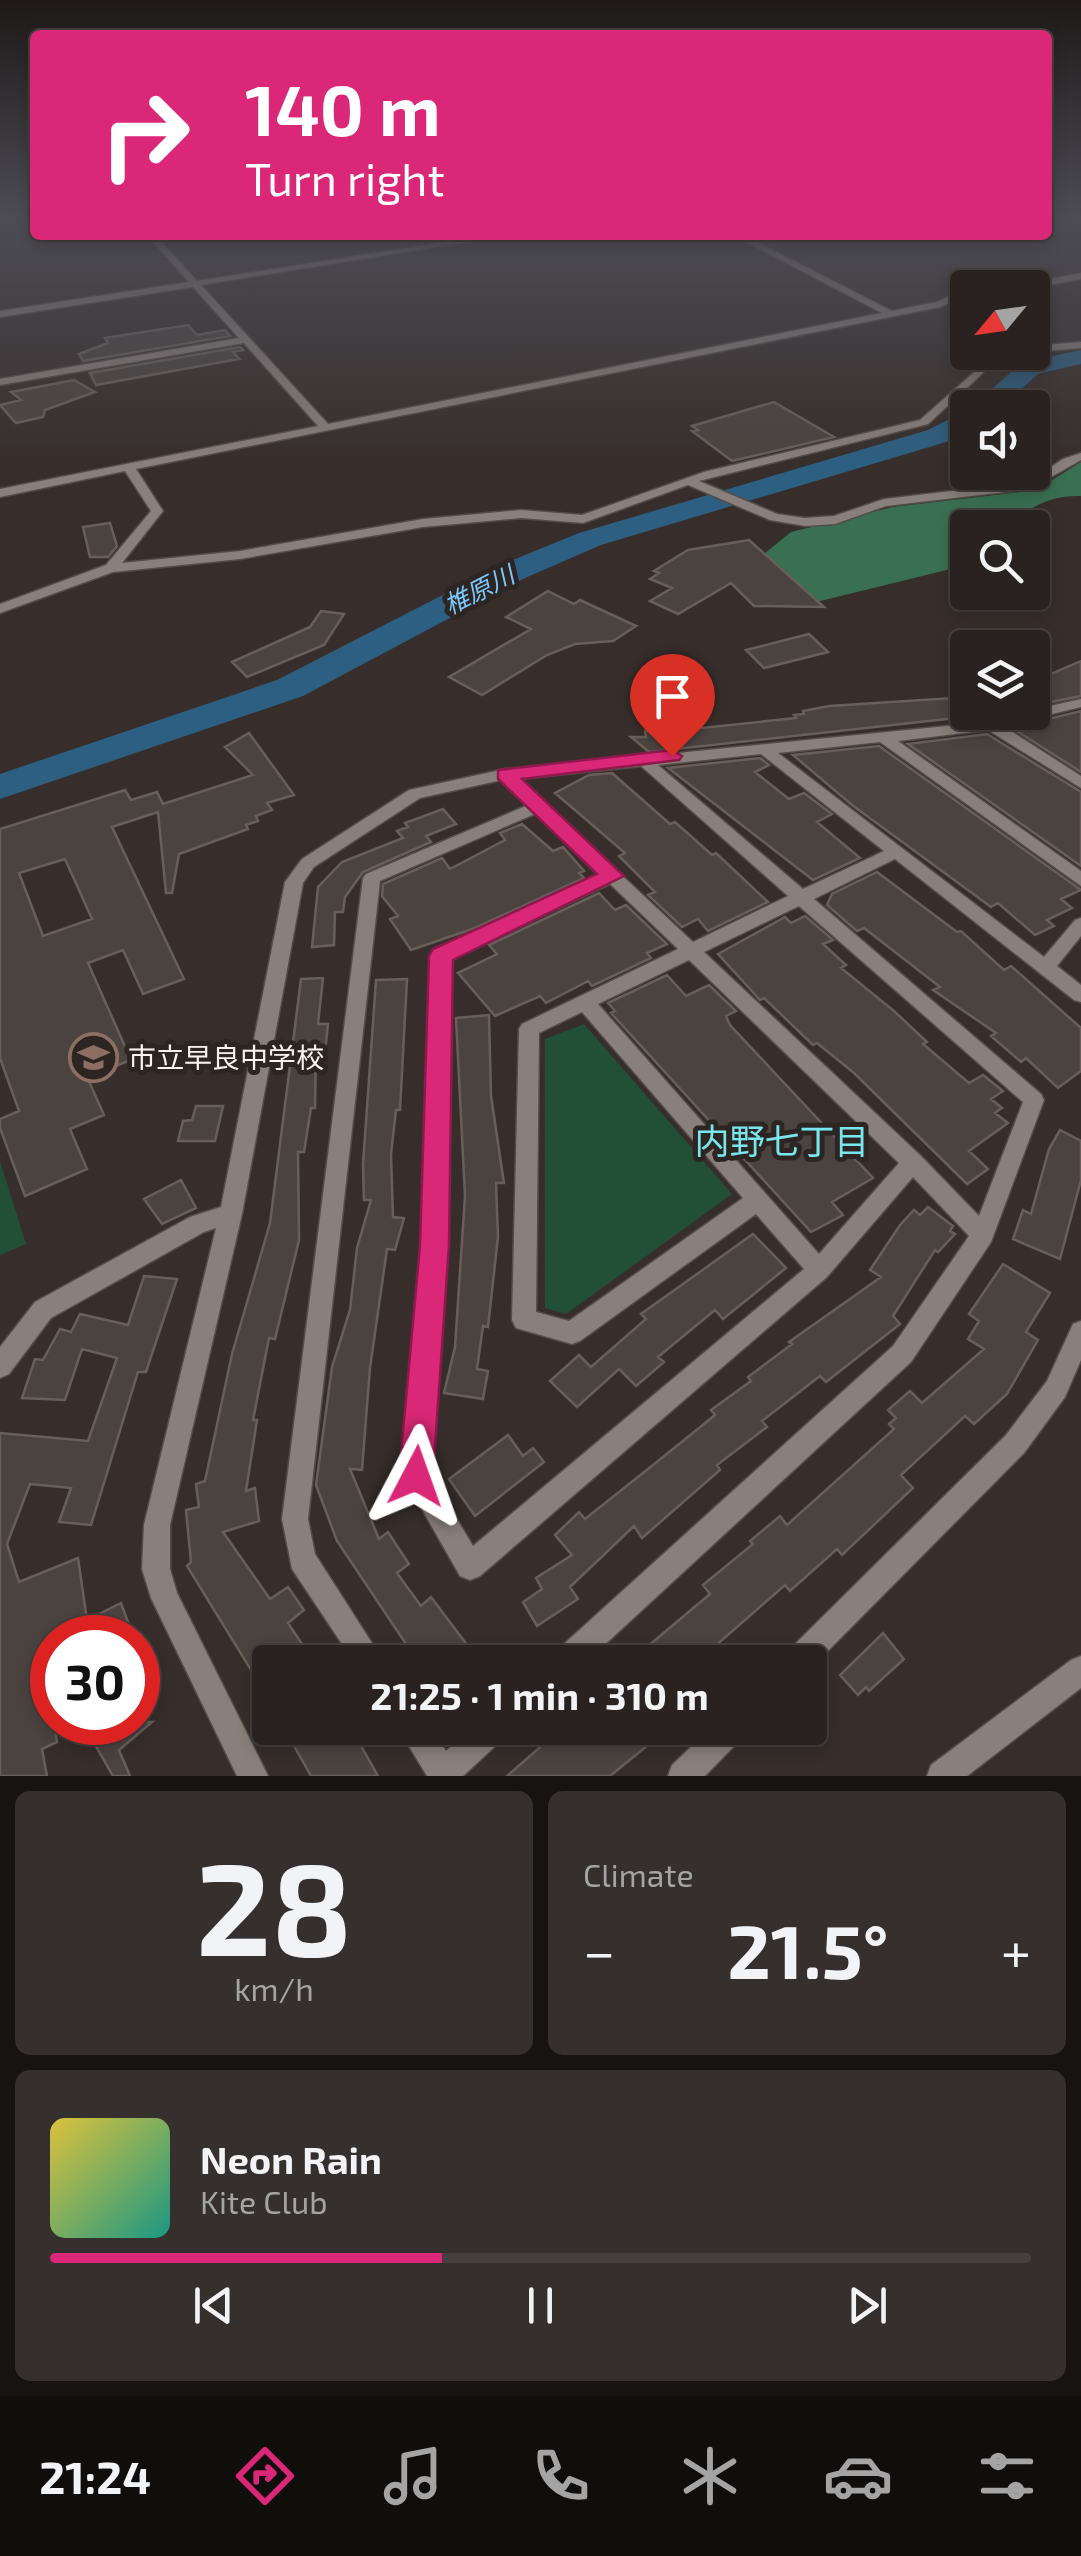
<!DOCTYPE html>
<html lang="en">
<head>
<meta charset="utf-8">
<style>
  :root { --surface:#292220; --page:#352f2d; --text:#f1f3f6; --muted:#a5a4a5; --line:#453f3e; --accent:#db2777 }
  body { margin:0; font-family:"Exo 2","Noto Sans JP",sans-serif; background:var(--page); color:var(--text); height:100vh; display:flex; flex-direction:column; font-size:38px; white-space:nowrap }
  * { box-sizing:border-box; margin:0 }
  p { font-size:32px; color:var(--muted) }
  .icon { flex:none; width:55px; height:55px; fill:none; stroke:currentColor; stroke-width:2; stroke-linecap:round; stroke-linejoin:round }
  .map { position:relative; height:1776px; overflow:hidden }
  .details { display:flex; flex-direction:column; gap:15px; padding:15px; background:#171312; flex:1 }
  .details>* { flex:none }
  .top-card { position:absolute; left:30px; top:30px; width:1022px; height:210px; border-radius:10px; box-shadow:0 5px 15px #0003,0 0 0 2px var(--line); background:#db2777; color:#fff; overflow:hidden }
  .needle { width:65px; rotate:241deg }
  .fabs { position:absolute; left:950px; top:270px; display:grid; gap:20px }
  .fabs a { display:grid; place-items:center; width:100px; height:100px; border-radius:10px; background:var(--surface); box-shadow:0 5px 15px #0003,0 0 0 2px var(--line); font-size:50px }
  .speed { position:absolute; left:30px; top:1615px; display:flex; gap:20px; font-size:50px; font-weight:700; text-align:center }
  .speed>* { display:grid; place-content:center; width:130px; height:130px; border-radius:50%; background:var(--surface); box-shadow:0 5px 15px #0003,0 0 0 2px var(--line); line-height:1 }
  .speed .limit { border:15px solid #d22; background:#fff; color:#111 }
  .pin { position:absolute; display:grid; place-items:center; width:85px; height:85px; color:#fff; margin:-102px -42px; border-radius:50% 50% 50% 0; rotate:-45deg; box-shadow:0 0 10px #0007 }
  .pin .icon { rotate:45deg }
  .me { position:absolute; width:110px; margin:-55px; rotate:4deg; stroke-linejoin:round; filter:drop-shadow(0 0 8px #0008) }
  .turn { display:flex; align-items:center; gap:35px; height:210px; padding:0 50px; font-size:45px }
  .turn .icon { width:130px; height:130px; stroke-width:2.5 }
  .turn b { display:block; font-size:70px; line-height:85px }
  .big { font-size:75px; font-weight:700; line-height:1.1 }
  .details .card { flex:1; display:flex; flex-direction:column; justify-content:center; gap:15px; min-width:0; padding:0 35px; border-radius:15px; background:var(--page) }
  .details .dial { align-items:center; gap:0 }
  .dial b { font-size:130px; line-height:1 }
  .song { display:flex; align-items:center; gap:30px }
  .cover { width:120px; height:120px; border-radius:15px; background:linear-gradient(135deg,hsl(50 70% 55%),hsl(170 70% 35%)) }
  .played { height:10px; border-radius:5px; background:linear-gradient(90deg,var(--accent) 40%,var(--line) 40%) }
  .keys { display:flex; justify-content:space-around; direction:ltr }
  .heat { display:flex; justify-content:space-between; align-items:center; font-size:55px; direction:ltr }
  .details .tiles { flex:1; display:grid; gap:15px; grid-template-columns:1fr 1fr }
  .card:last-child { grid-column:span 2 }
  .trip { position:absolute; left:252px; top:1645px; width:575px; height:100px; border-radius:10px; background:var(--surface); box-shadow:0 5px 15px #0003,0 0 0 2px var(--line); font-weight:700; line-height:100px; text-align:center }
  .dock { display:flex; height:160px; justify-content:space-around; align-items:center; background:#100e0d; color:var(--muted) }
  .dock .icon { width:70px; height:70px }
  .dock .selected { color:var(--accent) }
  .dock b { font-size:45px; color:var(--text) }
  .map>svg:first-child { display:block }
  .green { fill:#215036 }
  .forest { fill:#397051 }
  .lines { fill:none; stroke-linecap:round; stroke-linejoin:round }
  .river { fill:#2c5f82; fill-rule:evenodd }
  .building { fill:#4b433f; stroke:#685f5a; stroke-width:2.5; fill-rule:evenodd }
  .street-casing { stroke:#534c48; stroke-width:3 }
  .street { fill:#897f7b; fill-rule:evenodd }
  .route { fill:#db2777; stroke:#8e194d; stroke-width:2.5 }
  .labels { text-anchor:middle; stroke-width:10; stroke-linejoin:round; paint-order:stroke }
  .far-water-label { font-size:25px; font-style:italic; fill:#7bc8fe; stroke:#2c2521 }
  .poi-label { font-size:28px; fill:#f9f3f1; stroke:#2c2521; text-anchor:start }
  .near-neighbourhood-label { font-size:35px; fill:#79e5ed; stroke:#2c2521 }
</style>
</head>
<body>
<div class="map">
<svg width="1081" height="1776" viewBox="0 0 1081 1776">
  <rect width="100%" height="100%" fill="#372e2b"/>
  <!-- green -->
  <path class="green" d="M584,1024L732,1194L566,1314L545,1308V1039Z
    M0,1161L26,1244L0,1255Z"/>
  <!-- forest -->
  <path class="forest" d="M1081,462V496C1054,495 1027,505 1013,527L968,528L967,565L808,604L779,607L757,603L760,557L791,532L893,507L1036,490Z"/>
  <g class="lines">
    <!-- river -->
    <path class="river" d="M1081,350V364L1038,374L1000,408H971L1021,363Z
      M968,410V429L946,442L601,545L525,578L303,696L0,799V774L277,680L503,564L579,533L928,430Z"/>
  </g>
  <!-- building -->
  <path class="building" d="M188,325L197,335L225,330L230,336L83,361L79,354L108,343L105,338Z
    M240,347L243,350L233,352L239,359L96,385L90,373Z
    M74,380L95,392L45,410L43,417L16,423L0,405L21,400L11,392Z
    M774,402L834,437L732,461L692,431L698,430L692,426Z
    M110,523L117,546L108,557H90L83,527Z
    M749,540L824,607L754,606L731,583L678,614L650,601L672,588L650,579L659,573L654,571L688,550Z
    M548,591L574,604L580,600L636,626L613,641L575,644L547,655L482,695L449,677L531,629L506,617Z
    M321,611L344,614L324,645L247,677L232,662L310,627Z
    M809,634L828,652L764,668L746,650Z
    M1081,661V696L1032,706V682Z
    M968,697V712H1010L649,752L631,737H646L645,731H676L674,725L700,724L702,728L796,718L794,715L804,714L803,711L829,706Z
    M1081,711V772L1012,728Z
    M249,733L294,795L267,803L272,810L256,816L258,821L246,825L248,829L179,854L172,893H166L158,812L112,827L184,979L143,994L123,950L88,963L131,1060L87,1077L104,1115L70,1129L87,1169L25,1196L0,1128V1119L19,1111L0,1058V829L125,790L131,800L157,792L163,804L253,775L225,747ZM65,859L92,919L43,936L19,873Z
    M987,734L1081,792V866L908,744Z
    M879,746L1081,890L1061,899L1072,908L1047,920L1054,926L1035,935L998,903L991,907L852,805L793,755Z
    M760,758L769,765L755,772L789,799L804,793L832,814L817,822L860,858L813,880L668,768Z
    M612,773L670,824L675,822L712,855L716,853L768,902L708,931L698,919L682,927L648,895L655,892L619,856L625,853L555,793L589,775Z
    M443,809L456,824L426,836L431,842L363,872L345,897L343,912H335L334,945L312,947L318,887L342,862L403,838L397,831L408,827L405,823Z
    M522,824L553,851L563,847L584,871L579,873L584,878L475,928L411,950L390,919L398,916L382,896L383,884L442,858L450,869L505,840L500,833Z
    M877,872L957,932L961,931L1004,970L1011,966L1081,1028V1071L1058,1088L1026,1058L1021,1062L991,1036L996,1033L933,990L940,987L864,928L857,931L827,905L832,894Z
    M599,893L615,910L626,905L667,944L647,953L651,958L592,986L588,981L546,1003L540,996L495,1016L458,973L497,954L489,945Z
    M805,916L833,940L823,944L846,965L841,968L894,1011L927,1042L923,1044L969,1083L983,1075L1003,1091L991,1099L1002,1108L995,1113L1008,1123L969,1151L988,1169L967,1184L854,1073L817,1043L813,1045L764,998L760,1000L718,954L785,917L791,923Z
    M667,975L686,996L709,985L736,1011L726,1016L730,1025L873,1178L832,1202L843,1215L811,1232L611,1013L615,1011L608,1003Z
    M323,978L318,1024H328L325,1052H316L315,1108H311L304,1152H298L299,1240L275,1339L269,1338L253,1420H257L246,1491L255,1488L259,1521L223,1532L270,1599L288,1587L304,1610L288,1623L302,1644L281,1662H270V1701L187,1566L191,1562L186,1510L199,1507L196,1484L205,1481L232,1354L270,1223L301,979Z
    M407,979L400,1110H396L391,1154L393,1217L404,1218L395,1250L387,1249L370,1368L362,1470L350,1469L379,1539L388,1532L409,1564L397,1573L421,1606L431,1597L480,1662H418L337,1541L316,1485L332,1367L350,1310L357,1248L371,1200H364L363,1164L376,980Z
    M489,1015L491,1096L504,1183H496L498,1237L488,1327L483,1326L477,1369L488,1371L483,1399L444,1393L455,1347L465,1196L456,1018Z
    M196,1106H223L215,1141H178L183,1121L192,1120Z
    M1060,1130L1081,1141V1180L1060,1259L1013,1239L1023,1210L1031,1214L1049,1149Z
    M181,1180L196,1208L162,1224L144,1199Z
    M928,1207L953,1226L950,1231L955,1234L938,1252L935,1250L893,1316L900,1324L826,1382L820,1376L762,1421L767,1427L717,1465L720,1470L642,1538L634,1526L570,1587L578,1599L537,1626L523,1602L542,1589L536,1578L572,1555L555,1535L579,1512L585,1519L663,1457L715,1415L711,1410L751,1381L748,1377L792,1344L789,1342L881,1277L870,1270L900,1225L914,1210L920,1215Z
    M753,1234L786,1268L723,1319L715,1310L658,1357L664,1362L636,1386L619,1369L577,1407L550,1381L579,1355L591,1367L646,1319L641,1314Z
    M1003,1264L1050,1293L1026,1332L1038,1340L1007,1394L974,1424L965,1416L901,1475L913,1488L842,1555L837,1549L790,1591L785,1585L706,1654L712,1662H629L710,1594L703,1585L753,1544L750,1541L780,1516L787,1525L894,1429L889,1424L896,1418L888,1410L910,1391L922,1403L984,1349L968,1339L979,1321L969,1314Z
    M144,1276L177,1279L146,1372H138L91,1525L59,1522L71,1488L30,1484L7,1544L19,1582L78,1558L87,1620L121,1603L129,1625L108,1638H52V1673L41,1653L57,1742L42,1749L47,1776H0V1433L88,1441L117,1358L82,1349L65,1400L22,1398L35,1359L43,1360L60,1329L71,1332L80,1314L128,1325Z
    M508,1435L523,1456L533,1448L544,1462L475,1516L449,1479Z
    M883,1633L904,1659L869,1691L866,1687L858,1695L840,1675Z
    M82,1722H152L119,1750L130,1776H113Z
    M284,1728H351L378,1776H311Z
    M562,1728H669L610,1776H507Z"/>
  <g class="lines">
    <defs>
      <path id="street" d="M147,235H155L197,281L490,235H510L201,285L328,424L882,313L733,235H743L892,311L937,302L968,288V295L940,307L136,469L163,511L122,563L240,551L423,519L521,510L582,515L704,472L920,420L997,352H1014L999,358L928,424L699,481L777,514L805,518L834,516L884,499L1028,482L1063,459L1081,453V460L1030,489L886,506L835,524L805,526L770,520L688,485L583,523L521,518L423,527L240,559L113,572L0,613V604L106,565L151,511L125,471L0,497V489L318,426L244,343L0,385V379L239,338L193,287L0,317V311L189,282Z
        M1081,273V279L1040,287L975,288L995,280L1040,281Z
        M1081,342V348L1032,352V346Z
        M1081,699V707L1003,726L1081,776V788L988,730L898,741L1081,871V886L880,742L778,753L1044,957L1075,920L1081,918V936L1057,966L1081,985V1002L1074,1000L895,859L814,899L1041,1094L1044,1100L991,1242L911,1362L586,1662H551L555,1652L893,1346L969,1236L913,1177L827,1277L480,1576L470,1580L460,1576L403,1476L423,1245L432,956L434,951L601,875L537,813L380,881L308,1519L315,1554L384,1662H354L292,1569L282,1519L363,878L366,874L528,805L502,780L420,798L314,867L303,883L242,1214L170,1525V1569L177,1593L268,1776H237L151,1598L142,1569L144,1525L216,1228L204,1232L51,1318L9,1374L0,1378V1347L35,1302L190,1217L221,1207L285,882L302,859L409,790L505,769L635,757L642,754L648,756L977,723L1032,712V710ZM761,754L884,851L803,889L658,765ZM641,766L788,896L693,942L519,779ZM610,884L678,949L522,1024L519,1029L512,1320L516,1328L572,1344L580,1341L756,1214L804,1269L473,1546L429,1473L445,1245L450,959ZM799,906L1023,1102L979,1216L921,1156L704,952ZM689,960L899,1163L819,1254L598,1004ZM582,1012L743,1198L569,1321L536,1312L539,1033Z
        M1081,1321V1360L1065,1397L1024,1453L810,1669V1662H783L787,1652L1006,1435L1047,1381L1073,1324Z
        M1081,1656V1688L967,1776H927L931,1765L1071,1660Z
        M398,1728H430L446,1751L472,1728H509L504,1738L463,1776H427Z
        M711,1728H747L742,1738L705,1776H668L672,1765Z"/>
    </defs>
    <!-- street casing -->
    <use href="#street" class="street-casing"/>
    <!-- street -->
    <use href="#street" class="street"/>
  </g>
  <!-- sky -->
  <linearGradient id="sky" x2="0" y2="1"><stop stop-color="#1e1918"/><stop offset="0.47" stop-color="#4d4c55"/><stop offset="1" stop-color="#4d4c55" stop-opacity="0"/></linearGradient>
  <rect width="1081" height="465" fill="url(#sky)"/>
  <!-- route -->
  <path class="route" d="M672,750L682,756L679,760L522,779L624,876L453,960L449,1245L433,1476L428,1488L416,1493L404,1488L399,1476L420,1245L429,956L433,949L597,874L498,779V770Z"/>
  <!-- icons -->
  <defs>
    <symbol id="school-ring" viewBox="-11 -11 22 22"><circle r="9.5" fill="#2c2521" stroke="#8d6e63" stroke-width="1.5"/><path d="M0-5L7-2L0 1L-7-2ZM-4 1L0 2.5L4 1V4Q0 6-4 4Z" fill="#8d6e63"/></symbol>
  </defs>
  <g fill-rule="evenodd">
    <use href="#school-ring" x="66" y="1030" width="55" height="55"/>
  </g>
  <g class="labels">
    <!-- far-water labels -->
    <g class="far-water-label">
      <text transform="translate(479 590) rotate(-27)" y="9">椎原川</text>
    </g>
    <!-- poi labels -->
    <g class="poi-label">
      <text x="128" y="1068">市立早良中学校</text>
    </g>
    <!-- near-neighbourhood labels -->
    <g class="near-neighbourhood-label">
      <text x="782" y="1154">内野七丁目</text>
    </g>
  </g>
</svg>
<div class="fabs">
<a><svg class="needle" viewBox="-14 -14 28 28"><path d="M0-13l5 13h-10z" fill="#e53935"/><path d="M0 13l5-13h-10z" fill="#a5a4a5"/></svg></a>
<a><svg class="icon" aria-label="sound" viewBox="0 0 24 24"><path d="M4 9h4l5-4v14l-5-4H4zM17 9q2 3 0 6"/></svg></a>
<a><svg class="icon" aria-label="search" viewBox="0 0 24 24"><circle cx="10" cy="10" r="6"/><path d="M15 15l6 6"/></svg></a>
<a><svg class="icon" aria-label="layers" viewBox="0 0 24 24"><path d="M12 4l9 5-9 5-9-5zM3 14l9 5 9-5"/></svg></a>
</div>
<div class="speed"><div class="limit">30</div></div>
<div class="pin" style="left:672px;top:756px;background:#d93025"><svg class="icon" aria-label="arrive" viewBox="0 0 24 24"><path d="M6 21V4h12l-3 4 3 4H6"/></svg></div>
<svg class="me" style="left:416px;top:1476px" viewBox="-20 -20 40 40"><path d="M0-17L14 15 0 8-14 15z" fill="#db2777" stroke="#fff" stroke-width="4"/></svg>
<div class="trip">21:25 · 1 min · 310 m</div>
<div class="top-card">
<div class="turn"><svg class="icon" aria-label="right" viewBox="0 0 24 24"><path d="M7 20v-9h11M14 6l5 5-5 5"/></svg><div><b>140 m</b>Turn right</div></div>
</div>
</div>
<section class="details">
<div class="tiles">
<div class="card dial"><b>28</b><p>km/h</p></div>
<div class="card"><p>Climate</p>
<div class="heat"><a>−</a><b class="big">21.5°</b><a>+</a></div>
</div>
<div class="card">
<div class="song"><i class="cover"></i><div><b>Neon Rain</b><p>Kite Club</p></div></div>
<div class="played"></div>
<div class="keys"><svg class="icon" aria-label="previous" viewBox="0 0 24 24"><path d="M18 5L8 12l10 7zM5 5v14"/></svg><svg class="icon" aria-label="pause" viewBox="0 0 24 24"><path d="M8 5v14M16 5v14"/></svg><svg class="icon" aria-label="next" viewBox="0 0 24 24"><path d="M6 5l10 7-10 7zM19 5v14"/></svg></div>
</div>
</div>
</section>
<nav class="dock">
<b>21:24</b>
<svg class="icon selected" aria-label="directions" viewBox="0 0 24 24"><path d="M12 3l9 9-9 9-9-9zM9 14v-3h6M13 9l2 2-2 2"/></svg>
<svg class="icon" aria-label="music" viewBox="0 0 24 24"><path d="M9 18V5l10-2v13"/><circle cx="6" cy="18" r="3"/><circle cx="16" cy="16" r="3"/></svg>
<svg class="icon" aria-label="phone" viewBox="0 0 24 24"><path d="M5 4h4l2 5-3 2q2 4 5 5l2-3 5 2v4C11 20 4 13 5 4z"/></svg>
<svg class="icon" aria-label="climate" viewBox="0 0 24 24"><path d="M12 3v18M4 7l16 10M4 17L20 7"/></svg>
<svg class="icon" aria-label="car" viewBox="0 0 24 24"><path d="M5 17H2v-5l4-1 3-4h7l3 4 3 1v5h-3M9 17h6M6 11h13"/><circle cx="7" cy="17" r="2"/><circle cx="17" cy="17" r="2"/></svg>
<svg class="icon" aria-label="filters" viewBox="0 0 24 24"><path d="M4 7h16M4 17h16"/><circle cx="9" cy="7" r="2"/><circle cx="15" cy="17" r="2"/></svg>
</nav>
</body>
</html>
